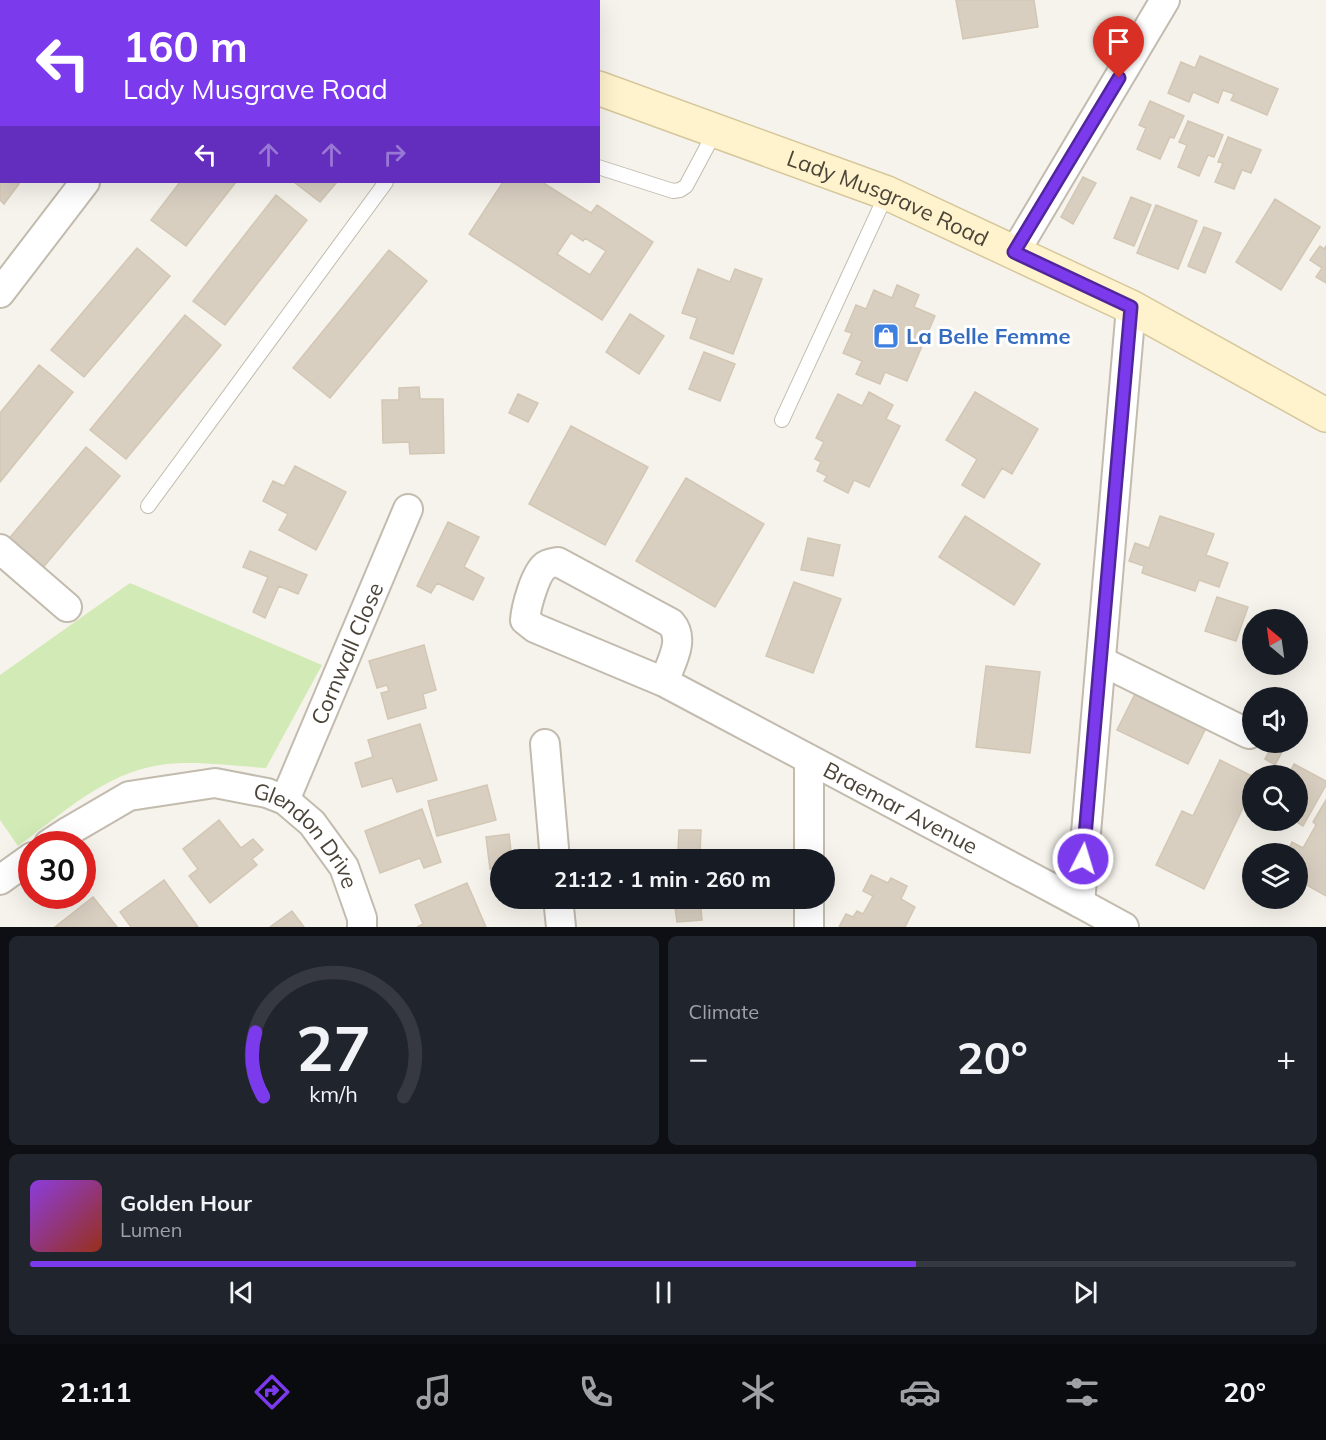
<!DOCTYPE html>
<html lang="en">
<head>
<meta charset="utf-8">
<style>
  :root { --surface:#171b24; --page:#20242c; --text:#f1f3f6; --muted:#9ea1a6; --line:#363941; --accent:#7c3aed }
  body { margin:0; font-family:Mulish,sans-serif; background:var(--page); color:var(--text); height:100vh; display:flex; flex-direction:column; font-size:22px; white-space:nowrap }
  * { box-sizing:border-box; margin:0 }
  p { font-size:20px; color:var(--muted) }
  .icon { flex:none; width:33px; height:33px; fill:none; stroke:currentColor; stroke-width:2; stroke-linecap:round; stroke-linejoin:round }
  .map { position:relative; height:927px; overflow:hidden }
  .sheet { display:flex; flex-direction:column; gap:9px; padding:9px; background:#0d0f14; flex:1 }
  .sheet>* { flex:none }
  .top-card { position:absolute; left:0px; top:0px; width:600px; height:183px; box-shadow:0 6px 24px #0002; background:#7c3aed; color:#fff; overflow:hidden }
  .needle { width:39px; rotate:331deg }
  .tools { position:absolute; left:1242px; top:609px; display:grid; gap:12px }
  .tools a { display:grid; place-items:center; width:66px; height:66px; border-radius:50%; background:var(--surface); box-shadow:0 6px 24px #0002; font-size:30px }
  .speed { position:absolute; left:18px; top:831px; display:flex; gap:12px; font-size:30px; font-weight:700; text-align:center }
  .speed>* { display:grid; place-content:center; width:78px; height:78px; border-radius:50%; background:var(--surface); box-shadow:0 6px 24px #0002; line-height:1 }
  .speed .limit { border:9px solid #d22; background:#fff; color:#111 }
  .pin { position:absolute; display:grid; place-items:center; width:51px; height:51px; color:#fff; margin:-62px -26px; border-radius:50% 50% 50% 0; rotate:-45deg; box-shadow:0 0 6px #0007 }
  .pin .icon { rotate:45deg }
  .me { position:absolute; width:66px; margin:-33px; rotate:5deg; stroke-linejoin:round; filter:drop-shadow(0 0 4px #0008) }
  .turn { display:flex; align-items:center; gap:21px; height:126px; padding:0 24px; font-size:27px }
  .turn .icon { width:78px; height:78px; stroke-width:2.5 }
  .turn b { display:block; font-size:42px; line-height:51px }
  .lanes { display:flex; align-items:center; height:57px; padding:0 24px; background:#0003; justify-content:center; gap:30px; direction:ltr }
  .lanes .off { opacity:.35 }
  .big { font-size:45px; font-weight:700; line-height:1.1 }
  .sheet .widget { flex:1; display:flex; flex-direction:column; justify-content:center; gap:9px; min-width:0; padding:0 21px; border-radius:9px; background:var(--page) }
  .sheet .dial { align-items:center; gap:0 }
  .dial svg { height:156px; overflow:visible; fill:none; stroke:var(--line); stroke-width:7; stroke-linecap:round; text-anchor:middle }
  .dial text { fill:var(--text); stroke:none }
  .song { display:flex; align-items:center; gap:18px }
  .cover { width:72px; height:72px; border-radius:9px; background:linear-gradient(135deg,hsl(270 70% 55%),hsl(10 70% 35%)) }
  .played { height:6px; border-radius:3px; background:linear-gradient(90deg,var(--accent) 70%,var(--line) 70%) }
  .keys { display:flex; justify-content:space-around; direction:ltr }
  .heat { display:flex; justify-content:space-between; align-items:center; font-size:33px; direction:ltr }
  .sheet .tiles { flex:1; display:grid; gap:9px; grid-template-columns:1fr 1fr }
  .widget:last-child { grid-column:span 2 }
  .trip { position:absolute; left:490px; top:849px; width:345px; height:60px; border-radius:30px; background:var(--surface); box-shadow:0 6px 24px #0002; font-weight:700; line-height:60px; text-align:center }
  .tab-bar { display:flex; height:96px; justify-content:space-around; align-items:center; background:#090b0e; color:var(--muted) }
  .tab-bar .icon { width:42px; height:42px }
  .tab-bar .current { color:var(--accent) }
  .tab-bar b { font-size:27px; color:var(--text) }
  .map>svg:first-child { display:block }
  .green { fill:#d2eab5 }
  .building { fill:#d8cfc1; stroke:#d3c7b4; stroke-width:1.5; fill-rule:evenodd }
  .lines { fill:none; stroke-linecap:round; stroke-linejoin:round }
  .service-casing { stroke:#c2bbae; stroke-width:16 }
  .minor-casing { stroke:#c2bbae; stroke-width:32 }
  .secondary-casing { stroke:#d6c79b; stroke-width:36 }
  .service { stroke:#fff; stroke-width:14 }
  .minor { stroke:#fff; stroke-width:28 }
  .secondary { stroke:#fff3cd; stroke-width:33 }
  .route-casing { stroke:#51269a; stroke-width:15 }
  .route { stroke:#7c3aed; stroke-width:10 }
  .labels { text-anchor:middle; stroke-width:6; stroke-linejoin:round; paint-order:stroke }
  .street-label { font-size:22px; fill:#4b4439; stroke:#fff }
  .shop-label { font-size:22px; font-weight:bold; fill:#366cbe; stroke:#fff; text-anchor:start }
</style>
</head>
<body>
<div class="map">
<svg width="1326" height="927" viewBox="0 0 1326 927">
  <rect width="100%" height="100%" fill="#f6f3ec"/>
  <!-- green -->
  <path class="green" d="M130,583L322,665L266,768C233,766 192,760 160,765C105,773 62,814 18,846L0,820V675Z"/>
  <!-- building -->
  <path class="building" d="M0,0H28L2,2L1,35Z
    M956,0H1034L1038,27L963,39Z
    M1200,56L1278,89L1267,115L1231,100L1234,94L1223,90L1218,103L1193,92L1189,102L1168,93L1181,62L1195,68Z
    M1150,101L1184,116L1174,138L1170,137L1160,159L1137,149L1146,128L1139,125Z
    M1188,121L1223,135L1214,157L1208,155L1199,176L1178,167L1187,145L1179,142Z
    M1228,137L1261,150L1251,173L1242,170L1234,189L1215,182L1223,163L1218,162Z
    M0,153L2,182H16L19,184L4,204L0,200Z
    M1083,177L1096,183L1073,224L1061,217Z
    M180,182H236L186,246L151,220Z
    M294,182H337L320,202Z
    M503,182H542L591,213L597,205L653,242L602,320L469,234ZM571,233L583,241L585,238L606,251L590,275L557,254Z
    M276,195L307,220L225,325L193,301Z
    M1131,197L1151,205L1134,246L1114,238Z
    M1275,199L1320,227L1281,290L1236,262Z
    M1156,205L1197,221L1178,269L1137,253Z
    M1204,227L1221,233L1205,273L1188,266Z
    M1320,246L1324,249L1326,246V283L1316,277L1322,268L1310,260Z
    M137,248L170,276L84,377L51,350Z
    M389,250L427,281L330,398L293,368Z
    M698,269L730,282L735,269L762,279L733,354L690,338L697,318L682,313Z
    M897,285L919,295L914,307L935,316L907,381L885,372L880,384L856,374L862,361L843,353L852,333L845,331L856,305L866,309L874,290L892,298Z
    M630,314L664,336L639,374L606,352Z
    M185,315L221,345L126,459L90,430Z
    M704,352L735,364L720,401L689,389Z
    M39,365L73,392L0,482V413Z
    M419,387L420,399H443L444,453L410,454L409,442L383,443L382,400H399V388Z
    M869,392L893,405L886,419L900,426L869,487L854,480L848,493L824,481L827,476L817,471L821,462L815,459L824,442L816,438L838,394L862,406Z
    M975,392L1038,429L1012,474L1002,468L984,498L962,485L977,459L946,440Z
    M518,394L538,403L528,422L509,413Z
    M571,426L648,467L605,545L529,504Z
    M86,447L120,476L41,570L7,541Z
    M295,466L346,492L316,550L279,530L288,514L263,501L273,481L284,486Z
    M686,478L764,524L715,607L636,561Z
    M965,516L1040,564L1014,605L939,557Z
    M1160,516L1214,534L1206,555L1228,563L1219,587L1199,580L1195,591L1142,573L1144,566L1129,561L1135,543L1149,548Z
    M448,522L479,537L464,567L484,578L473,600L437,583L431,593L417,586Z
    M808,538L840,545L833,576L801,570Z
    M250,551L307,575L298,594L279,586L265,618L253,612L268,577L243,567Z
    M794,582L841,599L813,673L766,656Z
    M1217,597L1248,607L1236,641L1205,631Z
    M424,645L436,690L423,694L426,708L388,719L381,693L389,691L387,685L377,688L369,661Z
    M986,666L1040,672L1030,753L976,747Z
    M1138,688L1209,722L1188,764L1117,730Z
    M420,724L437,780L397,792L392,778L362,787L355,763L373,757L368,740Z
    M1273,744L1283,750L1275,765L1265,759Z
    M1220,760L1252,776V789L1204,889L1156,865L1182,811L1193,816Z
    M1294,764L1326,781V785L1303,826L1293,820H1298V776H1288Z
    M487,785L496,820L437,836L428,801Z
    M1326,800V896L1298,880V854H1286L1292,842L1303,848L1316,825L1313,822Z
    M422,809L441,862L424,868L420,858L380,873L365,831Z
    M219,820L241,848L253,839L263,850L252,859L257,865L210,903L189,876L198,869L183,849Z
    M679,830H701L700,851H708V860H667V850H678Z
    M509,834L512,860H501V868L490,869L486,837Z
    M871,875L888,883L891,878L907,886L901,899L915,907L905,927H839L846,914L853,917L857,911L863,914L873,896L863,891Z
    M164,880L198,927H131L120,912Z
    M467,883L486,927H417L423,924L415,905Z
    M93,897L117,927H55Z
    M674,898H700L702,920L677,922Z
    M292,911L304,927H270Z"/>
  <g class="lines">
    <defs>
      <path id="service" d="M428,2L429,0
        M598,167L673,191L680,190L686,186L716,130
        M782,420L887,193
        M148,506L386,182"/>
      <g id="minor">
        <path d="M224,2L225,0"/>
        <path d="M1015,252L1165,0"/>
        <path d="M0,293L85,182"/>
        <path d="M0,549L67,607"/>
        <path d="M1101,661L1249,734"/>
        <path id="s1" d="M664,682C670,664 686,640 671,623L558,562C553,563 548,563 545,566C535,574 526,607 525,620L535,628L664,682L1080,903"/>
        <path d="M545,744L555,860"/>
        <path id="s2" d="M285,800L408,509"/>
        <path id="s3" d="M49,844L69,831L129,796L215,783L267,793L285,800L312,823L344,867L362,918V927"/>
        <path d="M809,860V760"/>
        <path d="M0,880L32,857"/>
        <path d="M558,898L561,927"/>
        <path d="M809,927V898"/>
        <path d="M1124,927L1080,903L1131,307"/>
      </g>
      <g id="secondary">
        <path d="M454,0L456,2"/>
        <path id="s4" d="M598,88L887,193L1131,307L1326,415"/>
      </g>
    </defs>
    <!-- service casing -->
    <use href="#service" class="service-casing"/>
    <!-- minor casing -->
    <use href="#minor" class="minor-casing"/>
    <!-- secondary casing -->
    <use href="#secondary" class="secondary-casing"/>
    <!-- service -->
    <use href="#service" class="service"/>
    <!-- minor -->
    <use href="#minor" class="minor"/>
    <!-- secondary -->
    <use href="#secondary" class="secondary"/>
  </g>
  <g class="lines">
    <defs>
      <path id="route" d="M1083,859L1131,307L1014,252L1119,78"/>
    </defs>
    <!-- route casing -->
    <use href="#route" class="route-casing"/>
    <!-- route -->
    <use href="#route" class="route"/>
  </g>
  <!-- icons -->
  <defs>
    <symbol id="shop-square" viewBox="-11 -11 22 22"><rect x="-9" y="-9" width="18" height="18" rx="4" fill="#3f7fe0" stroke="#fff"/><path d="M-5-2.5h2.3a2.7 3.5 0 0 1 5.4 0H5L5.5 6h-11ZM-1.5-2.5h3a1.5 2.3 0 0 0-3 0Z" fill="#fff"/></symbol>
  </defs>
  <g fill-rule="evenodd">
    <use href="#shop-square" x="871" y="321" width="30" height="30"/>
  </g>
  <g class="labels">
    <!-- street labels -->
    <g class="street-label">
      <text dy="8" stroke="none"><textPath href="#s4" startOffset="310">Lady Musgrave Road</textPath></text>
      <text dy="8" stroke="none"><textPath href="#s2" startOffset="159">Cornwall Close</textPath></text>
      <text dy="8" stroke="none"><textPath href="#s1" startOffset="684">Braemar Avenue</textPath></text>
      <text dy="8" stroke="none"><textPath href="#s3" startOffset="292">Glendon Drive</textPath></text>
    </g>
    <!-- shop labels -->
    <g class="shop-label">
      <text x="906" y="344">La Belle Femme</text>
    </g>
  </g>
</svg>
<div class="tools">
<a><svg class="needle" viewBox="-14 -14 28 28"><path d="M0-13l5 13h-10z" fill="#e53935"/><path d="M0 13l5-13h-10z" fill="#9ea1a6"/></svg></a>
<a><svg class="icon" aria-label="sound" viewBox="0 0 24 24"><path d="M4 9h4l5-4v14l-5-4H4zM17 9q2 3 0 6"/></svg></a>
<a><svg class="icon" aria-label="search" viewBox="0 0 24 24"><circle cx="10" cy="10" r="6"/><path d="M15 15l6 6"/></svg></a>
<a><svg class="icon" aria-label="layers" viewBox="0 0 24 24"><path d="M12 4l9 5-9 5-9-5zM3 14l9 5 9-5"/></svg></a>
</div>
<div class="speed"><div class="limit">30</div></div>
<div class="pin" style="left:1119px;top:78px;background:#d93025"><svg class="icon" aria-label="arrive" viewBox="0 0 24 24"><path d="M6 21V4h12l-3 4 3 4H6"/></svg></div>
<svg class="me" style="left:1083px;top:859px" viewBox="-20 -20 40 40"><circle r="17" fill="#7c3aed" stroke="#fff" stroke-width="3"/><path d="M0-11L8 9 0 5-8 9z" fill="#fff"/></svg>
<div class="trip">21:12 · 1 min · 260 m</div>
<div class="top-card">
<div class="turn"><svg class="icon" aria-label="left" viewBox="0 0 24 24"><path d="M17 20v-9H6M10 6l-5 5 5 5"/></svg><div><b>160 m</b>Lady Musgrave Road</div></div>
<div class="lanes"><svg class="icon" aria-label="left" viewBox="0 0 24 24"><path d="M17 20v-9H6M10 6l-5 5 5 5"/></svg><svg class="icon off" aria-label="ahead" viewBox="0 0 24 24"><path d="M12 20V5M6 11l6-6 6 6"/></svg><svg class="icon off" aria-label="ahead" viewBox="0 0 24 24"><path d="M12 20V5M6 11l6-6 6 6"/></svg><svg class="icon off" aria-label="right" viewBox="0 0 24 24"><path d="M7 20v-9h11M14 6l5 5-5 5"/></svg></div>
</div>
</div>
<section class="sheet">
<div class="tiles">
<div class="widget dial"><svg viewBox="0 0 100 80">
<path d="M14 69A42 42 0 1 1 86 69"/>
<path d="M14 69A42 42 0 0 1 10 36" stroke="#7c3aed"/>
<text x="50" y="56" font-size="32" font-weight="700">27</text>
<text x="50" y="72" font-size="11">km/h</text>
</svg></div>
<div class="widget"><p>Climate</p>
<div class="heat"><a>−</a><b class="big">20°</b><a>+</a></div>
</div>
<div class="widget">
<div class="song"><i class="cover"></i><div><b>Golden Hour</b><p>Lumen</p></div></div>
<div class="played"></div>
<div class="keys"><svg class="icon" aria-label="previous" viewBox="0 0 24 24"><path d="M18 5L8 12l10 7zM5 5v14"/></svg><svg class="icon" aria-label="pause" viewBox="0 0 24 24"><path d="M8 5v14M16 5v14"/></svg><svg class="icon" aria-label="next" viewBox="0 0 24 24"><path d="M6 5l10 7-10 7zM19 5v14"/></svg></div>
</div>
</div>
</section>
<nav class="tab-bar">
<b>21:11</b>
<svg class="icon current" aria-label="directions" viewBox="0 0 24 24"><path d="M12 3l9 9-9 9-9-9zM9 14v-3h6M13 9l2 2-2 2"/></svg>
<svg class="icon" aria-label="music" viewBox="0 0 24 24"><path d="M9 18V5l10-2v13"/><circle cx="6" cy="18" r="3"/><circle cx="16" cy="16" r="3"/></svg>
<svg class="icon" aria-label="phone" viewBox="0 0 24 24"><path d="M5 4h4l2 5-3 2q2 4 5 5l2-3 5 2v4C11 20 4 13 5 4z"/></svg>
<svg class="icon" aria-label="climate" viewBox="0 0 24 24"><path d="M12 3v18M4 7l16 10M4 17L20 7"/></svg>
<svg class="icon" aria-label="car" viewBox="0 0 24 24"><path d="M5 17H2v-5l4-1 3-4h7l3 4 3 1v5h-3M9 17h6M6 11h13"/><circle cx="7" cy="17" r="2"/><circle cx="17" cy="17" r="2"/></svg>
<svg class="icon" aria-label="filters" viewBox="0 0 24 24"><path d="M4 7h16M4 17h16"/><circle cx="9" cy="7" r="2"/><circle cx="15" cy="17" r="2"/></svg>
<b>20°</b>
</nav>
</body>
</html>
